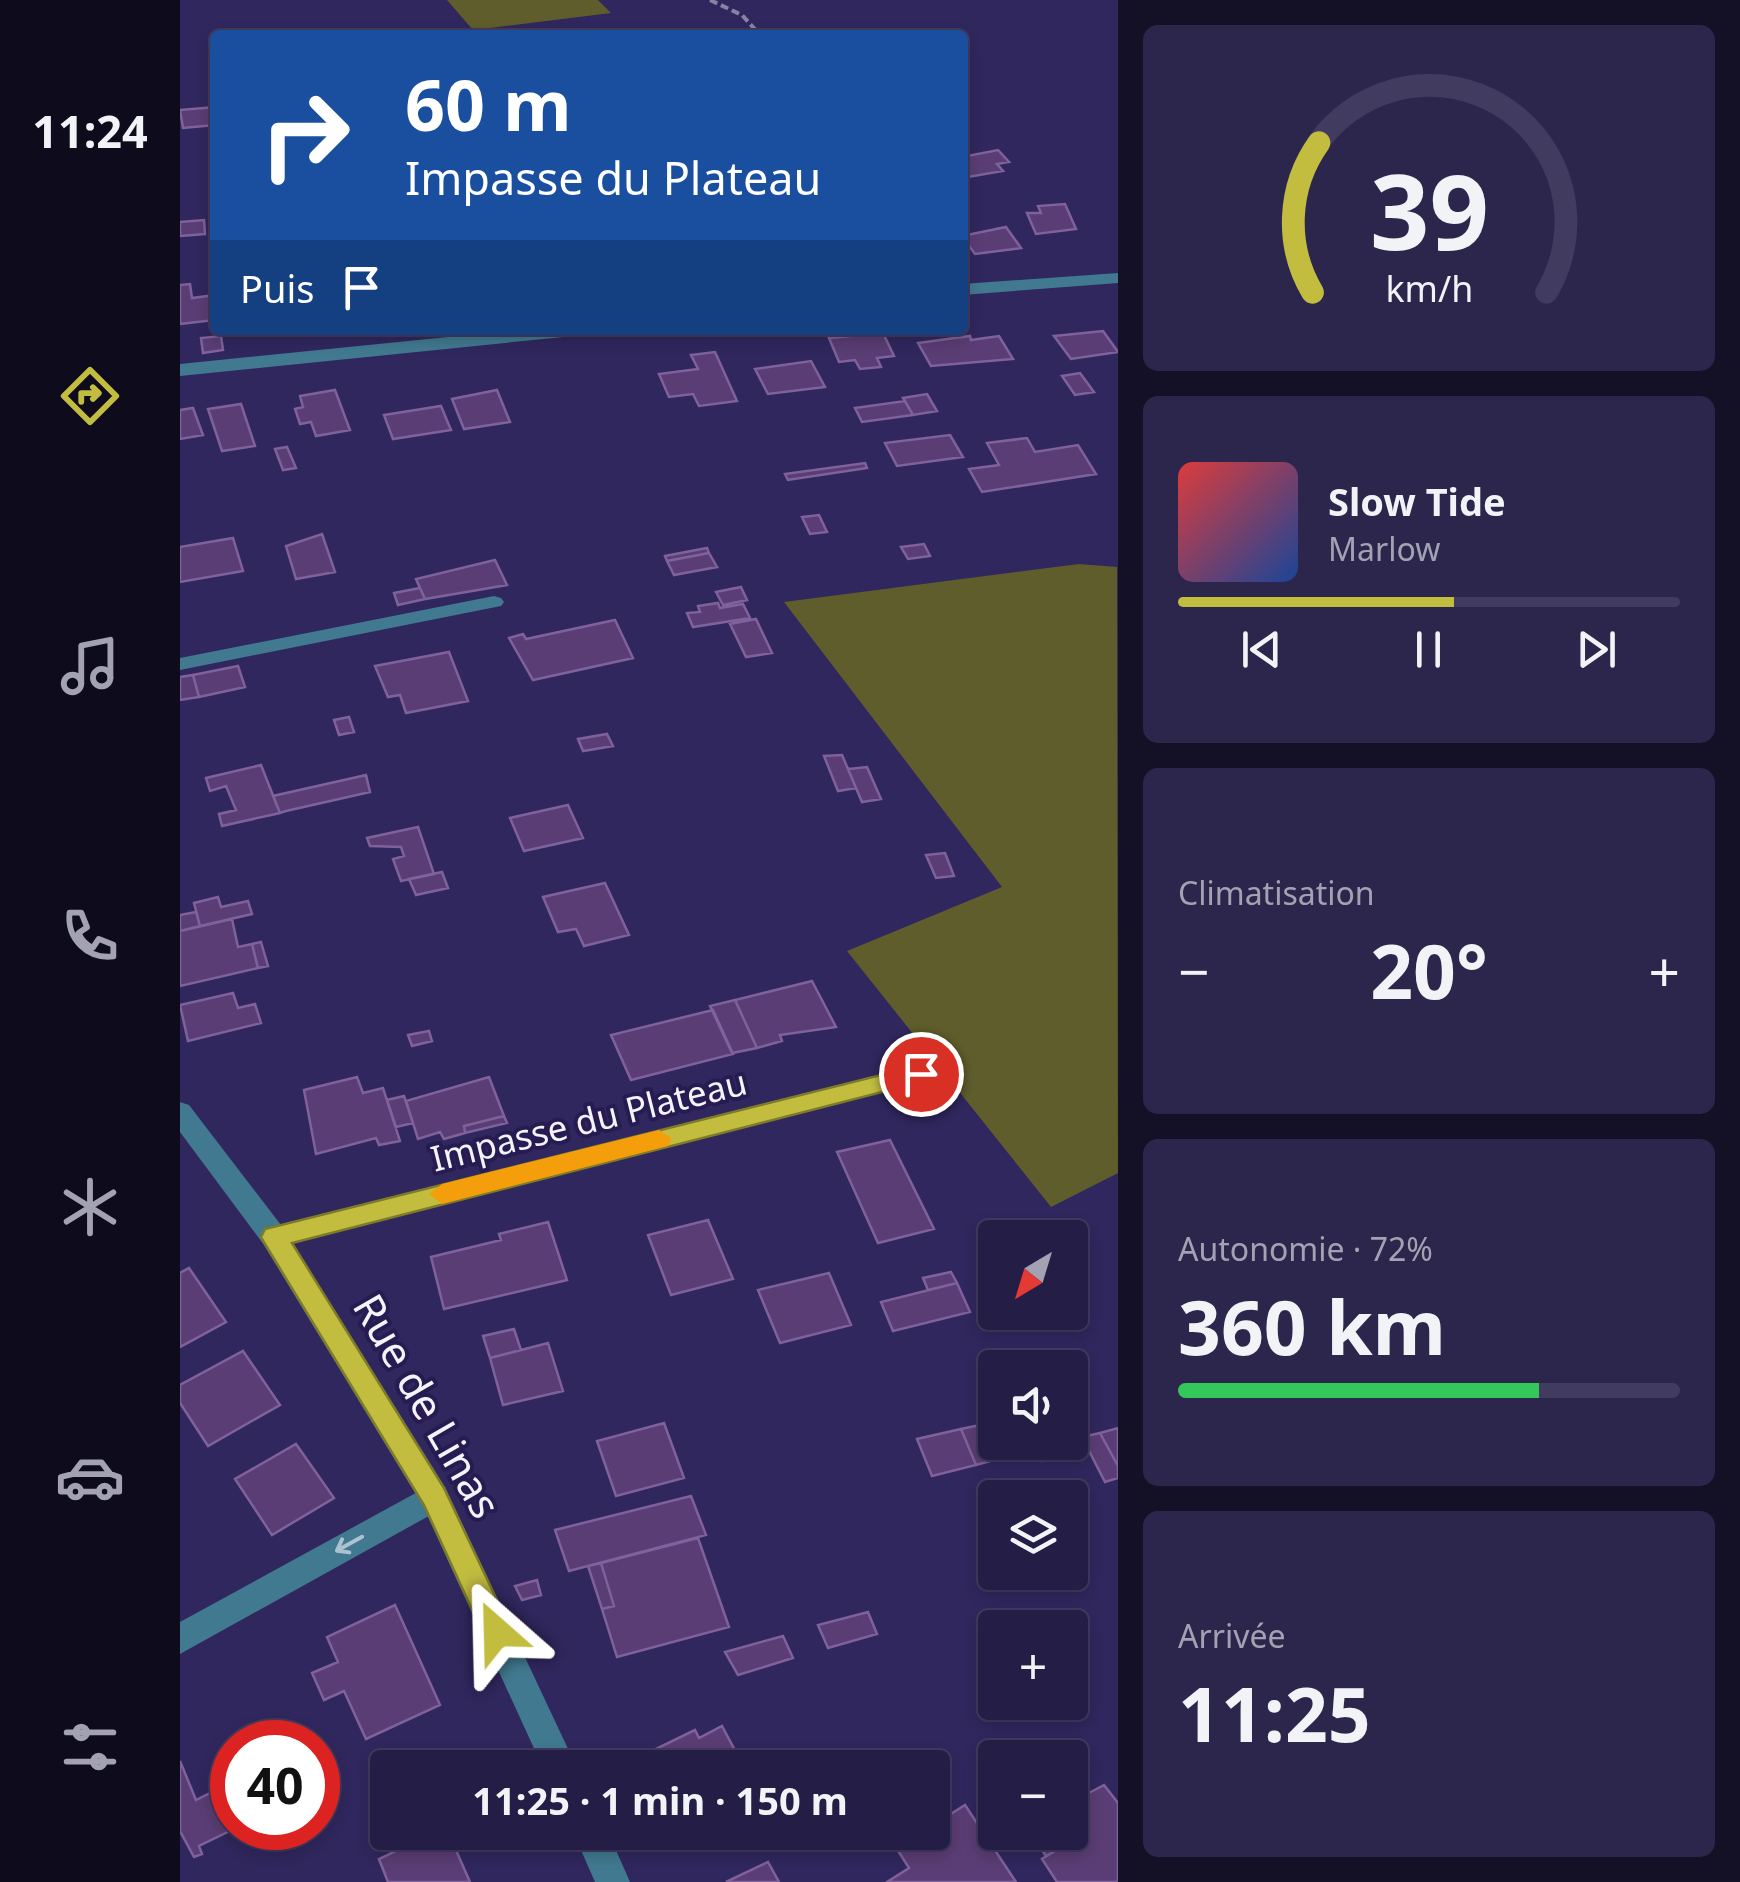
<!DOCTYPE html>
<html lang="fr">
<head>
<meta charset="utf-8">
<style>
  :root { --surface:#241d46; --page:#2c264d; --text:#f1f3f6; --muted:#a3a2b3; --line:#413b5f; --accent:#c2bd3f }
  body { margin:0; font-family:"Noto Sans",sans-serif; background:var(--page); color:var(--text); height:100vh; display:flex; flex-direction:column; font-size:38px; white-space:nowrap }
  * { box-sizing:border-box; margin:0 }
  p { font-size:32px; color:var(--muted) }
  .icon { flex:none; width:55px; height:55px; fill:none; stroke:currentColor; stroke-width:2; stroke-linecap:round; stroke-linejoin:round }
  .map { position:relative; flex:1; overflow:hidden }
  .details { display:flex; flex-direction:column; gap:25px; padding:25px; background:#141026; width:622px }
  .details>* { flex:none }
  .hud { position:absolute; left:30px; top:30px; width:758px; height:305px; border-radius:10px; box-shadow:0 5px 15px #0003,0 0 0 2px var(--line); background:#1a4fa0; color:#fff; overflow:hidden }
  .needle { width:65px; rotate:218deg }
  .controls { position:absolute; left:798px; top:1220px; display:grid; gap:20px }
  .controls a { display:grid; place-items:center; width:110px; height:110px; border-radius:10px; background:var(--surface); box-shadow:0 5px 15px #0003,0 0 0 2px var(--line); font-size:50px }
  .speed { position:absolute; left:30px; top:1720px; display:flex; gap:20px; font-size:50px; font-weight:700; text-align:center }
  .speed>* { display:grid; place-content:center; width:130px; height:130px; border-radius:50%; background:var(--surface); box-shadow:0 5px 15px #0003,0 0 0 2px var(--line); line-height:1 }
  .speed .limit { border:15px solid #d22; background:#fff; color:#111 }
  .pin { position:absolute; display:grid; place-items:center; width:85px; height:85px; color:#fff; margin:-42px; border:5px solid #fff; border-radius:50%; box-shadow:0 2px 10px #0007 }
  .me { position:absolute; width:110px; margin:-55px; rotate:335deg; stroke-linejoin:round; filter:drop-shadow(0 0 8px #0008) }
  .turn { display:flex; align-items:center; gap:35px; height:210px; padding:0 30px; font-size:45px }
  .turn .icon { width:130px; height:130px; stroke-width:2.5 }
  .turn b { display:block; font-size:70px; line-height:85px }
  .then { display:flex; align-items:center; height:95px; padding:0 30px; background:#0003; gap:20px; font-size:38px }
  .big { font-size:75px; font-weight:700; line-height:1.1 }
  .details .widget { flex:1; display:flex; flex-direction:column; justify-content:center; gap:15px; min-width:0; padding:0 35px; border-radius:15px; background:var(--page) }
  .details .dial { align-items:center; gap:0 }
  .dial svg { height:260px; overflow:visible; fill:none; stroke:var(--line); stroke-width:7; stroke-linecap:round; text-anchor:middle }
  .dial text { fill:var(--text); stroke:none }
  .song { display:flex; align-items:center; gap:30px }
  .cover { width:120px; height:120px; border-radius:15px; background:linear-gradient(135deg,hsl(0 70% 55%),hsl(220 70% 35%)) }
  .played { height:10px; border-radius:5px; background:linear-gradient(90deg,var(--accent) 55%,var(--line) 55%) }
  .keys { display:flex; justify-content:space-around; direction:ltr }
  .heat { display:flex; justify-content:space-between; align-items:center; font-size:55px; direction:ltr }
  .charge { height:15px; border-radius:8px; background:linear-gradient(90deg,#34c759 72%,var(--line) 0) }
  .trip { position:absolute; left:190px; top:1750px; width:580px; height:100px; border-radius:10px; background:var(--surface); box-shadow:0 5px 15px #0003,0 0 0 2px var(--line); font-weight:700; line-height:100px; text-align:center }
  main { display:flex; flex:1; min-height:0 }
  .tabs { display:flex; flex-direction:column; width:180px; justify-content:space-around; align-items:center; background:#0e0c1c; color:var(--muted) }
  .tabs .icon { width:70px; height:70px }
  .tabs .on { color:var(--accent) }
  .tabs b { font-size:45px; color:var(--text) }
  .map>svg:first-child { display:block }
  .green { fill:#5f5d2b }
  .building { fill:#5a3d74; stroke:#7f619b; stroke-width:2.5 }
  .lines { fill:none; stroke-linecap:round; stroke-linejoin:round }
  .path { stroke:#8883a5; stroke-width:4; stroke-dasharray:8 4; stroke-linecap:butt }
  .service { fill:#417990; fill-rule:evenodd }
  .minor { fill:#417990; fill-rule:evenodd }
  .tertiary { fill:#417990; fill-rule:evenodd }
  .oneway { stroke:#acc2d0 }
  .route { fill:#c2bd3f; stroke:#7e7b29; stroke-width:2.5 }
  .slow { fill:#f59e0b }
  .labels { text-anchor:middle; stroke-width:8; stroke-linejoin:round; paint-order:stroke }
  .street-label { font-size:35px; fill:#f3f3fa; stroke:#271c52 }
  .near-street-label { font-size:42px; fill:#f3f3fa; stroke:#271c52 }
</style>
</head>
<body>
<main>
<nav class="tabs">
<b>11:24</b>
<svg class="icon on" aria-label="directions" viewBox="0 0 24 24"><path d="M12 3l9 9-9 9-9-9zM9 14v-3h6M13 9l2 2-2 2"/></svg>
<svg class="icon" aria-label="music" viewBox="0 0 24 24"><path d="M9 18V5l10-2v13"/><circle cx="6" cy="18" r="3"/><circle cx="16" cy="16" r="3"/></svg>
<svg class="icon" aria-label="phone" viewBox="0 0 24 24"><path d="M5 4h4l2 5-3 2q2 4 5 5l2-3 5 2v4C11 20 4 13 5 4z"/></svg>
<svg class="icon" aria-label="climate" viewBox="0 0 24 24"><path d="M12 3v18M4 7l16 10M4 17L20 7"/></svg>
<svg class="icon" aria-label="car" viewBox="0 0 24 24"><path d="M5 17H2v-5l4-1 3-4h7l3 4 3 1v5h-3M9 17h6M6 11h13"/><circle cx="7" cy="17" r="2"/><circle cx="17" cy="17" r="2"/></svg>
<svg class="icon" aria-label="filters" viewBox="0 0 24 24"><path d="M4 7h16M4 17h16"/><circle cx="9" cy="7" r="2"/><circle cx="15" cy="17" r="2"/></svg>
</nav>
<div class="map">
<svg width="938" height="1882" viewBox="0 0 938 1882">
  <rect width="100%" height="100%" fill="#30275e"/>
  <!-- green -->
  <path class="green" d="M267,0H418L431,13L293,30Z
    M899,564L937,567L938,1173L871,1207L667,951L822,887L604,602Z"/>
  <!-- building -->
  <path class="building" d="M35,107V125L3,128L0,110Z
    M818,150L829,162L817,164L823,171L782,178V157Z
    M885,204L896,229L856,234L847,213H861L858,206Z
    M24,220L25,234L0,236V222Z
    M826,227L841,248L795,254L782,236Z
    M10,284L12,298L35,295V320L0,324V285Z
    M923,331L938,352L891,359L874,336Z
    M703,333L714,356L697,358L701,367L680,369L675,360L659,362L649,338Z
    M41,336L43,350L23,353L21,338Z
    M790,336L791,340L819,336L833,359L751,366L738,343Z
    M535,352L557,401L519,406L513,394L489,397L479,374L518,369L511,355Z
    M631,361L645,387L588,394L575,369Z
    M900,373L914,392L895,395L882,376Z
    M155,390L170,430L136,436L131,422L120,424L115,409L123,407L120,396Z
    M317,390L330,422L284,429L272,399Z
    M747,394L757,411L733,415L723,398Z
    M725,401L733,415L682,422L675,408Z
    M61,404L75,446L42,451L28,409Z
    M261,406L271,430L213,439L204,415Z
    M13,408L23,435L0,439V410Z
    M770,435L783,457L717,466L705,443Z
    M847,438L855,452L898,445L916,474L802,492L789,469L819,465L807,443Z
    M107,447L116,468L103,470L95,449Z
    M685,463L687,468L608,480L605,474Z
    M639,515L647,532L630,534L622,517Z
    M142,534L155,572L116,579L106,546Z
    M53,538L63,571L0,582V547Z
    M744,544L750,556L728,559L721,547Z
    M527,548L529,553L487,561L485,556Z
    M529,553L537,567L494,575L487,561Z
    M315,560L327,585L245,599L236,579Z
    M561,587L567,600L543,605L536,592Z
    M240,588L245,599L218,605L214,593Z
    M538,603L540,608L563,604L570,618L513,627L507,613L520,612L518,606Z
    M576,619L592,653L566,657L550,624Z
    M435,620L453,658L353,680L329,638L343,634L346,639Z
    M269,652L288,701L226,713L220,695L208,697L195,666Z
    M58,666L65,687L19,697L13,675Z
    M13,675L19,697L0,700V677Z
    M169,717L174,732L159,735L154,720Z
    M427,734L433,746L403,751L398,739Z
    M662,755L668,769L676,788L658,791L644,756Z
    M81,765L100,813L42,826L39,814L56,810L46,786L30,791L26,778Z
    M687,767L701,799L682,802L668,769Z
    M186,775L190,792L106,811L100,813L93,796Z
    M388,805L403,838L344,851L330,818Z
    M238,827L254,874L221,881L213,859L224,856L221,847L190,846L187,838Z
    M765,853L774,876L756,878L746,855Z
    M262,872L268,888L236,895L229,879Z
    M425,883L449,935L404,946L396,929L378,932L363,897Z
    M38,897L41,907L68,901L72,914L20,926L14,903Z
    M16,912L20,926L0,931V915Z
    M52,919L58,947L72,944L78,968L0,986V931Z
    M81,942L88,966L78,968L72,944Z
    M632,981L656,1027L600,1035L602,1041L577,1048L555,1000Z
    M53,993L58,1008L75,1004L81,1023L8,1041L0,1005Z
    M555,1000L577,1048L552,1053L530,1006Z
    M533,1010L553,1054L451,1080L431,1035Z
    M249,1031L252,1041L232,1046L228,1035Z
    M177,1077L183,1093L203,1088L220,1141L199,1145L196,1138L136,1154L124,1090Z
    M309,1077L324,1116L284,1126L285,1133L264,1139L260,1132L238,1139L226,1101Z
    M224,1096L233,1123L216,1127L207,1100Z
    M324,1116L327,1123L285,1133L284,1126Z
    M710,1140L754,1229L698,1243L657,1152Z
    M528,1220L553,1279L491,1295L468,1235Z
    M368,1222L387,1280L264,1309L251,1257L321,1240L319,1234Z
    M9,1268L46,1322L0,1347V1273Z
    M771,1272L777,1283L748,1290L743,1278Z
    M649,1273L671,1325L600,1343L578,1290Z
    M777,1283L790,1312L713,1331L701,1302Z
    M334,1329L341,1350L310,1358L303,1336Z
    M368,1343L383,1391L323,1405L310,1358Z
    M63,1351L100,1405L28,1446L0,1403V1385Z
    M484,1423L504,1478L436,1496L417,1441Z
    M805,1424L815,1442H837L842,1452L796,1465L781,1429Z
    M938,1428V1466L920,1433Z
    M781,1429L796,1465L752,1476L737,1439Z
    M920,1433L938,1466V1478L925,1482L902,1437Z
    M881,1443L886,1455L862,1461L856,1449Z
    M116,1444L154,1498L92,1535L55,1479Z
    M511,1496L526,1535L389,1571L375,1530Z
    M518,1538L549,1627L437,1657L422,1609L434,1606L421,1563Z
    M421,1563L434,1606L422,1609L408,1566Z
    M357,1580L361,1595L342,1600L335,1586Z
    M215,1605L260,1705L186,1739L164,1691L144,1700L132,1673L158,1662L147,1637Z
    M688,1612L697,1634L648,1648L638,1625Z
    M603,1636L613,1658L558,1675L545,1652Z
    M542,1726L558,1756L535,1768H457L453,1760L515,1730L519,1738Z
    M0,1761L16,1800L46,1785L52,1796V1828H56L19,1846L22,1854L14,1857L0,1831Z
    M924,1785L938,1803V1882H877L862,1859L896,1838L890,1829V1803Z
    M785,1805L836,1882H707L729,1868L717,1849L742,1832H752V1826Z
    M890,1829L896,1838L866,1856L850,1832Z
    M255,1832H268L290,1882H208L199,1859Z
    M588,1862L599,1882H546Z"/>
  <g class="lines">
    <!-- path -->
    <path class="path" d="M530,0L562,15L580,35"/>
    <!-- service -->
    <path class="service" d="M314,596L321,598L324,602L321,606L0,670V658Z
      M741,1065L749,1068L753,1074L749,1080L94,1247L85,1244L81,1237L85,1230L94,1227Z"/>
    <!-- minor -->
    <path class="minor" d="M254,1483L265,1487L269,1497L265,1507L0,1654V1622Z"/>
    <!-- tertiary -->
    <path class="tertiary" d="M938,273V283L782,295V284Z
      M338,330H402L393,336L0,376V364Z
      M0,1102L9,1105L104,1229L265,1487L397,1768H363L243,1506L84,1245L0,1132Z
      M393,1832H428L450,1882H415Z"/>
  </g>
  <!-- one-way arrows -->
  <defs><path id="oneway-shaft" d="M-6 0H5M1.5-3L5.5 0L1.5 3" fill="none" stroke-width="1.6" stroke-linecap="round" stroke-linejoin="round" transform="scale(2.5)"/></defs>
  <use class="oneway" href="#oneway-shaft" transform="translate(169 1544) rotate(151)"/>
  <!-- route -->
  <path class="route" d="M741,1065L753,1074L749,1080L112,1243L264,1488L332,1632L327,1642L317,1646L307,1642L244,1505L85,1244L81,1237L85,1229Z"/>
  <!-- slow -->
  <path class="slow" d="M479,1130L492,1139L488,1146L262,1204L249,1194L262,1184Z"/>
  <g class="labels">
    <!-- street labels -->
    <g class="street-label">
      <text transform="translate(409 1121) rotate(-14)" y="12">Impasse du Plateau</text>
    </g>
    <!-- near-street labels -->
    <g class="near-street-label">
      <text transform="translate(247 1406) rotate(60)" y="15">Rue de Linas</text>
    </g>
  </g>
</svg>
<div class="controls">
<a><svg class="needle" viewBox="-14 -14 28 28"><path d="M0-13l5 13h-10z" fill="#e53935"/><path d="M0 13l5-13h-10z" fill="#a3a2b3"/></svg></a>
<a><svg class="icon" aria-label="sound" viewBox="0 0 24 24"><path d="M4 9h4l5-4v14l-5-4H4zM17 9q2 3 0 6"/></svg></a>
<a><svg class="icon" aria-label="layers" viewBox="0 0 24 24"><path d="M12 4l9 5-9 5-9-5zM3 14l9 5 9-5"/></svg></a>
<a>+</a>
<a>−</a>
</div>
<div class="speed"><div class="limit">40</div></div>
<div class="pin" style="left:741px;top:1074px;background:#d93025"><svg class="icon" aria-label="arrive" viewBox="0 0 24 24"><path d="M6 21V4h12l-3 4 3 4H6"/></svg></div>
<svg class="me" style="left:317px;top:1632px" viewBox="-20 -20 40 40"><path d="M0-17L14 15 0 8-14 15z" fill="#c2bd3f" stroke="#fff" stroke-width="4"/></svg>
<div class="trip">11:25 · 1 min · 150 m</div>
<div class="hud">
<div class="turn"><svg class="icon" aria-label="right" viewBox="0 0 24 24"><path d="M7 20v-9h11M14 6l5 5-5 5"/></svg><div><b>60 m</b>Impasse du Plateau</div></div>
<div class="then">Puis<svg class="icon" aria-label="arrive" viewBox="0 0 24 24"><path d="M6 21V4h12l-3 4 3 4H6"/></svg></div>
</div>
</div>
<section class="details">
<div class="widget dial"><svg viewBox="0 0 100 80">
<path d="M14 69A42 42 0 1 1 86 69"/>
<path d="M14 69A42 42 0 0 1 16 23" stroke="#c2bd3f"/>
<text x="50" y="56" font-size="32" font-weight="700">39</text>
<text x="50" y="72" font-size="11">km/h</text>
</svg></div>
<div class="widget">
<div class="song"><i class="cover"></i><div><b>Slow Tide</b><p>Marlow</p></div></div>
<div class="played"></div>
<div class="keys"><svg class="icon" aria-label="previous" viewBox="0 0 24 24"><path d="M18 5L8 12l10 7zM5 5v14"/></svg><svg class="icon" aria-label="pause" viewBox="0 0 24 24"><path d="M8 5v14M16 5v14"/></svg><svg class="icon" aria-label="next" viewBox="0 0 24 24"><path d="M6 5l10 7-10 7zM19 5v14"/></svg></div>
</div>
<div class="widget"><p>Climatisation</p>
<div class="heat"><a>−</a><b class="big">20°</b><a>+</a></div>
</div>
<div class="widget"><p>Autonomie · 72%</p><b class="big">360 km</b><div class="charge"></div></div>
<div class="widget"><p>Arrivée</p><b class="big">11:25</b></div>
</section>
</main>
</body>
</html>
